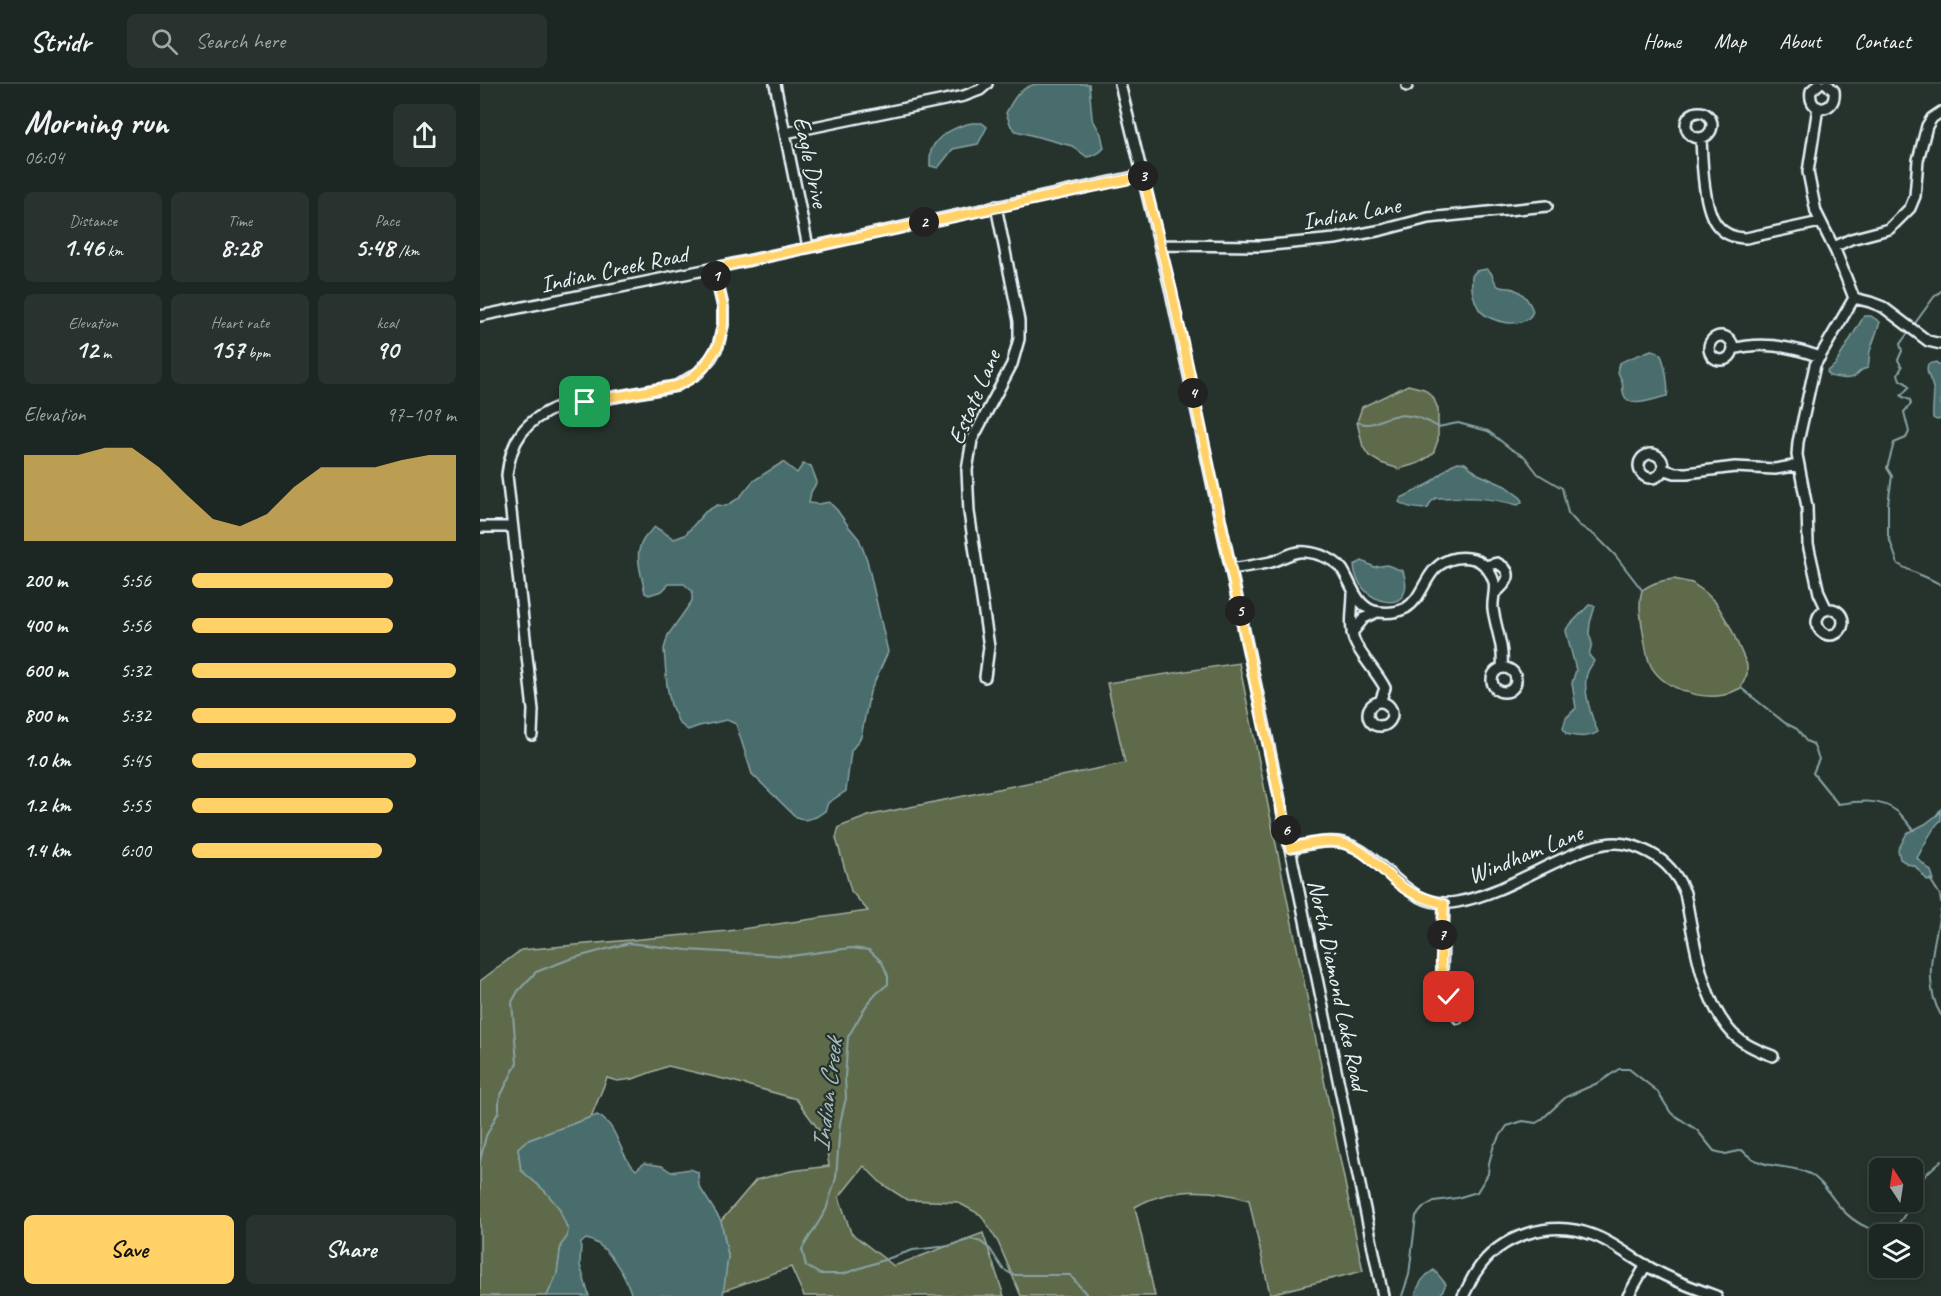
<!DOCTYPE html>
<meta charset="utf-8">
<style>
:root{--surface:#1c2622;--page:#29322f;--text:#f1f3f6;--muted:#a0a5a5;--line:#3a4340;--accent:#ffd166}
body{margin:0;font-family:Caveat,sans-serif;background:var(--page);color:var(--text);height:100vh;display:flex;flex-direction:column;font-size:22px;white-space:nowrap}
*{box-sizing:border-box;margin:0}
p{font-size:20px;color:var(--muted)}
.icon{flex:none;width:33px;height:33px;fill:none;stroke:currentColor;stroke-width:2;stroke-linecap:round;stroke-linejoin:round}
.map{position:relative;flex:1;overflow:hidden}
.sheet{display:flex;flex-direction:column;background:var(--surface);width:480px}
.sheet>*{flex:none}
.needle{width:39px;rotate:348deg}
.tools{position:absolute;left:1389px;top:1074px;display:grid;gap:12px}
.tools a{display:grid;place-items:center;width:54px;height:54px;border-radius:9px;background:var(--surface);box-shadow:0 3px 9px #0003,0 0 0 2px var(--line);font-size:30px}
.pin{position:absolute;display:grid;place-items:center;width:51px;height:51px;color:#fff;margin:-26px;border-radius:12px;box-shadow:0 3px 9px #0006}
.km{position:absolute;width:30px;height:30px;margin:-15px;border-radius:50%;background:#222;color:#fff;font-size:16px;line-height:30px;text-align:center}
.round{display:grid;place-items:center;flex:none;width:63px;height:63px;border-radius:9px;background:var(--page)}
.headline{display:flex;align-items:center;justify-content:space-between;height:102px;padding:0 24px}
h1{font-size:33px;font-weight:600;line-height:45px}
.metrics{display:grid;grid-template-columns:repeat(3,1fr);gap:9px;height:102px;padding:6px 24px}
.metrics div{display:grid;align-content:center;border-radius:9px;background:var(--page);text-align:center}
.metrics b{font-size:26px;font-weight:600}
.metrics small{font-size:16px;font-weight:400}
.metrics p{font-size:16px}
.chart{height:168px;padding:12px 24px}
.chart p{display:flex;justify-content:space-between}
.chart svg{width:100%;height:108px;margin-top:6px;fill:var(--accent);opacity:.7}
.primary-button{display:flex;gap:12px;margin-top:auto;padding:12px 24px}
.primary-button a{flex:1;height:69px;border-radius:9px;background:var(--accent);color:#111;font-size:24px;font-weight:600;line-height:69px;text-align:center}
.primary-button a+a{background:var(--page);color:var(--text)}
ul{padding:0 24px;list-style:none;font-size:20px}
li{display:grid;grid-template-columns:96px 72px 1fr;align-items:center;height:45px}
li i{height:15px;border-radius:8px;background:var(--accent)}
header{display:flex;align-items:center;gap:36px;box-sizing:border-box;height:84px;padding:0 30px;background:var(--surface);border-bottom:2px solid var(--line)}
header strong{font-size:28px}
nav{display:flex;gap:33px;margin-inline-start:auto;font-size:21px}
.search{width:420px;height:54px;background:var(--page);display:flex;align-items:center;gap:15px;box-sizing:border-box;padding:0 21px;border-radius:9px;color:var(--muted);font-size:22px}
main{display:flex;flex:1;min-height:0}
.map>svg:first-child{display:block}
</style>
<header>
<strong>Stridr</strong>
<div class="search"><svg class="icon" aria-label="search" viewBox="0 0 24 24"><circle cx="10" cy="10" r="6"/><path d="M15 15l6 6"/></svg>Search here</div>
<nav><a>Home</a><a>Map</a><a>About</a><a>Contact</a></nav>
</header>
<main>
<section class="sheet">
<div class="headline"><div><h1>Morning run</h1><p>06:04</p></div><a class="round"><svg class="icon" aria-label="share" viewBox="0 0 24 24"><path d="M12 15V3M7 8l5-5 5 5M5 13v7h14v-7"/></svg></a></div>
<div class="metrics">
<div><p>Distance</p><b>1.46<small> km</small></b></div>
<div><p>Time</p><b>8:28</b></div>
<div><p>Pace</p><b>5:48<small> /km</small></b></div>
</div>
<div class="metrics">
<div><p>Elevation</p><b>12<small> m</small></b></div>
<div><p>Heart rate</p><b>157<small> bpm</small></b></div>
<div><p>kcal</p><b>90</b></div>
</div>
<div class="chart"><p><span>Elevation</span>97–109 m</p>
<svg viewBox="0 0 160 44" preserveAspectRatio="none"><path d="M0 44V9L10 9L20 9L30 6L40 6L50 14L60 25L70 35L80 38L90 33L100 22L110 14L120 14L130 14L140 11L150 9L160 9V44z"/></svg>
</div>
<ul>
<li><b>200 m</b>5:56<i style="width:76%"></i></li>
<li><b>400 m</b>5:56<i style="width:76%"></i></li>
<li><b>600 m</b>5:32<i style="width:100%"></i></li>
<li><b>800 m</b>5:32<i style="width:100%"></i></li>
<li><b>1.0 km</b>5:45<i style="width:85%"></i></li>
<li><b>1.2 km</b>5:55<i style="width:76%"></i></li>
<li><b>1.4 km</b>6:00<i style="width:72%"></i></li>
</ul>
<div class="primary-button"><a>Save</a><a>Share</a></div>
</section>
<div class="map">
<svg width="1461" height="1212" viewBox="0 0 1461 1212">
<rect width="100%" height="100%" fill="#26332d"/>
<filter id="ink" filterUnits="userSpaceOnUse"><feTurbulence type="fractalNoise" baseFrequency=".0167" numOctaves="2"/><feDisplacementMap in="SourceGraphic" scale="12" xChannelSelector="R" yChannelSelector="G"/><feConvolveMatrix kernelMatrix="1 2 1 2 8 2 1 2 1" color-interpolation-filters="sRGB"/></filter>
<g filter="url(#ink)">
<path fill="#5f6b4c" stroke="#a4aea2" stroke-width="1.5" d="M928,301L944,305L953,313L958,325V356L953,370L939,379L919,385L901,379L889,372L883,363L877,338L882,323Z
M1194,495L1212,499L1225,508L1236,519L1251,544L1267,581V590L1261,604C1256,606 1249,610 1244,611C1220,616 1181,604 1170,580C1166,571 1165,558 1163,548C1161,535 1158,519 1162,506C1172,499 1181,496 1194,495Z
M759,579L883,1187L790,1210L769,1116C732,1104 689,1103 655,1123L675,1212H541L518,1158L501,1131L477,1118L427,1116L402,1100L384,1082L359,1113L371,1149L414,1182L503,1149L524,1212H324L311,1183L243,1207L248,1172L241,1137L276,1096L311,1087L349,1082L345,1054L316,1015L256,998L188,982L153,995L137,997L127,994L111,1033L46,1057L38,1064L41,1086L65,1107L80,1124L88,1146L87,1153L81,1161L77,1190L67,1212H0V897L41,866L248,847L388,827L371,807L356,754L359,743L391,731L645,679L627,599Z"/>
<path fill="#486d6c" stroke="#88a2a4" stroke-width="1.5" d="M556,0H609L612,34L621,50L624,64C620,69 613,72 607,73L592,62L536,47L531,42L526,29C534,14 539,4 556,0Z
M492,39H502L507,43L498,60L473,65L458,84L450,82C450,78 450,71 451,67C456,51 477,42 492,39Z
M1007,185C1014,189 1012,195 1017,201C1020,205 1026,203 1030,204C1043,207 1049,216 1053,227C1047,247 1008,239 999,225C993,215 991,202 992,192L996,187Z
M1384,232H1391L1400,238L1390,267L1388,284C1379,286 1381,287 1375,292C1368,297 1356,293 1349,292L1347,287L1355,281Z
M1171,266C1176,267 1177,266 1180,270C1185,277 1189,304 1187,312C1175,314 1149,326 1144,311C1142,307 1143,301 1142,297C1139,290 1135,285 1140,279C1143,276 1165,269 1171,266Z
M1456,278L1461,283V335L1457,336L1453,334C1452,324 1455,313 1453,304C1451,294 1445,290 1448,280Z
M303,378L317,389L323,380L331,382L337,398L331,408L329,419L339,420L349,418L357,426L369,443L379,455L387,476L408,568L390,608L381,653L371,667L366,707L348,719L345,727L336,733L325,736L316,733L272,690L256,640L247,636L219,642L208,646L199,639L191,621L187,602L184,565L188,551L212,517V507L204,500H189L182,507L169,511L165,509C160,481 149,464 175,443L194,455L205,451L225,428L237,421L246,422L259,414L273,397Z
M978,378L985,379L998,390L1025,402L1041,414L1042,418L1038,421C1007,413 988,413 956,414L951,418L948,424C940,426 925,423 919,418L921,414L949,400L971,381Z
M882,477L894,483L907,481L923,487C939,535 876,522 874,481Z
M1109,521L1115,522L1110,539L1109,550L1112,559L1109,571L1114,577C1112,581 1108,586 1107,590C1102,604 1112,635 1118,648C1109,654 1097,653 1086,650L1083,644L1086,634L1096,624L1092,599L1096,586L1086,547L1087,544Z
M1461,728V736C1450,746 1445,761 1437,774L1451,787L1454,796L1448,797L1435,782L1428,780L1420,775L1418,766L1427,749L1445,740Z
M117,1031C135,1039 137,1059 147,1075C149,1079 153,1083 156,1086L164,1079L182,1082L191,1088L210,1085L218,1088L219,1102L241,1137L248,1172L243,1212H152C146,1193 128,1159 106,1155L101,1159L100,1181L109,1212H67L77,1190L81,1161L87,1153L88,1146L79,1124L65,1107L41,1086L38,1064L46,1057Z
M954,1186L966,1200L960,1212H935C938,1200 943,1192 954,1186Z"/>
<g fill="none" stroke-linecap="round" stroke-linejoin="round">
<path stroke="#88a2a4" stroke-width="2" d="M1433,242L1454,213L1461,207
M1430,246L1420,260L1422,267L1418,276L1422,283L1418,290L1420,296L1426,299L1429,303L1421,312L1430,316L1431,320L1424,328L1429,348L1426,354L1414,359L1407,384L1412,392L1408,420V451L1418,480C1432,489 1447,492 1461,501
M877,338C893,344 898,335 913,332C930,329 944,334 958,343L978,339L1008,347L1031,365L1045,373L1058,390L1082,404L1088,429L1099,441L1117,453L1135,471L1162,506
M1261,604L1305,639L1317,645L1326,657L1333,660L1339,675L1333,689L1358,720C1379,717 1400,714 1418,728C1424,733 1429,741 1434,746
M1456,732L1461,725
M1450,795L1460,811L1461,819
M1461,826C1454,859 1442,900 1461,931
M0,1077L6,1052L19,1027V1015L37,979L32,918L38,907L56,888L90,875L149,859L207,866L311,872L371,864L389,866L402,878L408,892V900L396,910L386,922L368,953L365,993L366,1014L360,1039L356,1094L346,1126L322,1165L326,1182L340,1190H363L433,1166L469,1162L491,1155L501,1158L510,1165L523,1185L533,1191H590L608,1212
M1432,1116C1439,1096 1445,1090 1461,1077
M922,1212L929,1191L936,1132L944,1123L954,1117L977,1114L997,1108L1008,1090L1009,1079L1014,1061L1027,1042L1043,1037L1056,1039L1061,1036L1086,1013L1120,998L1139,985H1149L1177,1007L1191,1029L1217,1046L1234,1067L1246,1070L1262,1066C1282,1088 1307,1078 1330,1090C1344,1098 1350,1113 1361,1124C1372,1137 1401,1157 1417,1141C1423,1135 1428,1125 1432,1118"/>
<g stroke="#e8f1f8" stroke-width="14">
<path id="minor" d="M295,0L328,163
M640,0L691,208L785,644L903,1212
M927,0V2
M1339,0L1331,7C1327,30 1357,30 1354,7L1347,0
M1338,23L1328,88L1336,128L1356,168L1374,214
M1206 41a13 13 0 1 1 26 0a13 13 0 1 1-26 0Z
M305,49L484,12L500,6L507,0
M1221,54C1222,76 1223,124 1237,141C1244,150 1255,154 1266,154L1340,138
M680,161L781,162L855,155L902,146L948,134L1067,122
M1354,163L1371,155L1409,145L1430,124L1435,112L1438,76L1447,42L1452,34L1461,28
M1374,214L1390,218L1403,223L1448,257L1461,260
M0,232L234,184L663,91
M1229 264a12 12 0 1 1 24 0a12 12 0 1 1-24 0Z
M1253,265C1281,257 1313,263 1340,273
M1159 382a12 12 0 1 1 24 0a12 12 0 1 1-24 0Z
M1183,385L1195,389H1207L1255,383L1295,385L1319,381
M0,443H32
M1005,482L1017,479C1037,489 1026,500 1014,510
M751,485C764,483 778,481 791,478C803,475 813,466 826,468C838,469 854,475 862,485C872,500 877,526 899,528C907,529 918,528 926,524C947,511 944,480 976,474C982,473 987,473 994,475C1004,478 1011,488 1014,498C1016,506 1012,516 1013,525C1016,545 1024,563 1022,583
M873,509C873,524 869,542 874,556C879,570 897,588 905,604L900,618
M1337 538a13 13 0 1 1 26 0a13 13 0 1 1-26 0Z
M1347,526L1339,509L1328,460L1327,423L1317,371L1318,358L1335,281L1374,214
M872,549L884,534L897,528
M1012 596a12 12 0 1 1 24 0a12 12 0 1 1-24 0Z
M505,593L509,563L489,428L487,386L492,356L532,280L539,255V237L516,122
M888 630a12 12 0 1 1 24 0a12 12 0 1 1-24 0Z
M52,651L53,626L27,391C31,356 45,336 78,323L196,302L218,289L231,274L238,262L243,241V223L234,184
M810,764C827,761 846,755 864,759C905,770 926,828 977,818C1016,811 1052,788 1087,773C1102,766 1119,759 1135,759C1148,759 1159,763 1170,769C1187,778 1198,792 1205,809C1214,854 1220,915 1253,950C1264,961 1279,967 1293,972
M964,820L962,889L969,913L978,934
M983,1212C988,1204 991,1195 996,1188C1020,1150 1072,1135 1113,1151C1130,1157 1142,1167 1157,1176C1182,1192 1208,1202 1236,1212
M1148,1212L1166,1181"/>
</g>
<use href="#minor" stroke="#26332d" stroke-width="9"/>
</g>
</g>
<g fill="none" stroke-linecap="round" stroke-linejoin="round" filter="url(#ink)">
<g stroke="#fff" stroke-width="12">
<path id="route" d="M105,318L196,302L210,295L224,283L238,262L243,241V223L234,184L663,92L692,208L810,764C824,761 841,756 856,758C885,761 899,786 921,802C933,811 949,816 964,820L961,877L962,889L969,913"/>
</g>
<use href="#route" stroke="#ffd166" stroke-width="8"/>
</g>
<g text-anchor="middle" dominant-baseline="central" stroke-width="4.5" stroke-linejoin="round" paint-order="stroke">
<g font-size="24" fill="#e8f1f8" stroke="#26332d">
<text transform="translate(331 78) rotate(78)">Eagle Drive</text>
<text transform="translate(871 129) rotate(-10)">Indian Lane</text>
<text transform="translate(134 185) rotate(-12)">Indian Creek Road</text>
<text transform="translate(494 313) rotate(-67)">Estate Lane</text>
<text transform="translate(1045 770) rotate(-22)">Windham Lane</text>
<text transform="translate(858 901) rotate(78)">North Diamond Lake Road</text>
</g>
<g font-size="26" font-style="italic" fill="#a8bcc0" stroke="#26332d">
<text transform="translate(347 1011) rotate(-83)">Indian Creek</text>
</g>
</g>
</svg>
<div class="tools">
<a><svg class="needle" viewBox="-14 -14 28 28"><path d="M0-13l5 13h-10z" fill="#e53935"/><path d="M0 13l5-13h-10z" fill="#a0a5a5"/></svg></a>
<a><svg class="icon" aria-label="layers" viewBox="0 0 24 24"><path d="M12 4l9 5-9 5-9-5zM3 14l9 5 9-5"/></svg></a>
</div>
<div class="pin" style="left:105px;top:318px;background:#1e9e55"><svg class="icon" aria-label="arrive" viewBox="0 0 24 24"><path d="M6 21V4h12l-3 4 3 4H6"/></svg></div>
<div class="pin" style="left:969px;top:913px;background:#d93025"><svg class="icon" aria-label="check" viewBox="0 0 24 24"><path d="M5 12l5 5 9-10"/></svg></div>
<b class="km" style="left:236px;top:192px">1</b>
<b class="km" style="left:444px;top:138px">2</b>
<b class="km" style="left:663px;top:92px">3</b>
<b class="km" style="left:713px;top:309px">4</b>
<b class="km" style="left:760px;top:527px">5</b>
<b class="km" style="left:806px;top:746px">6</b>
<b class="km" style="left:962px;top:851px">7</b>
</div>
</main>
